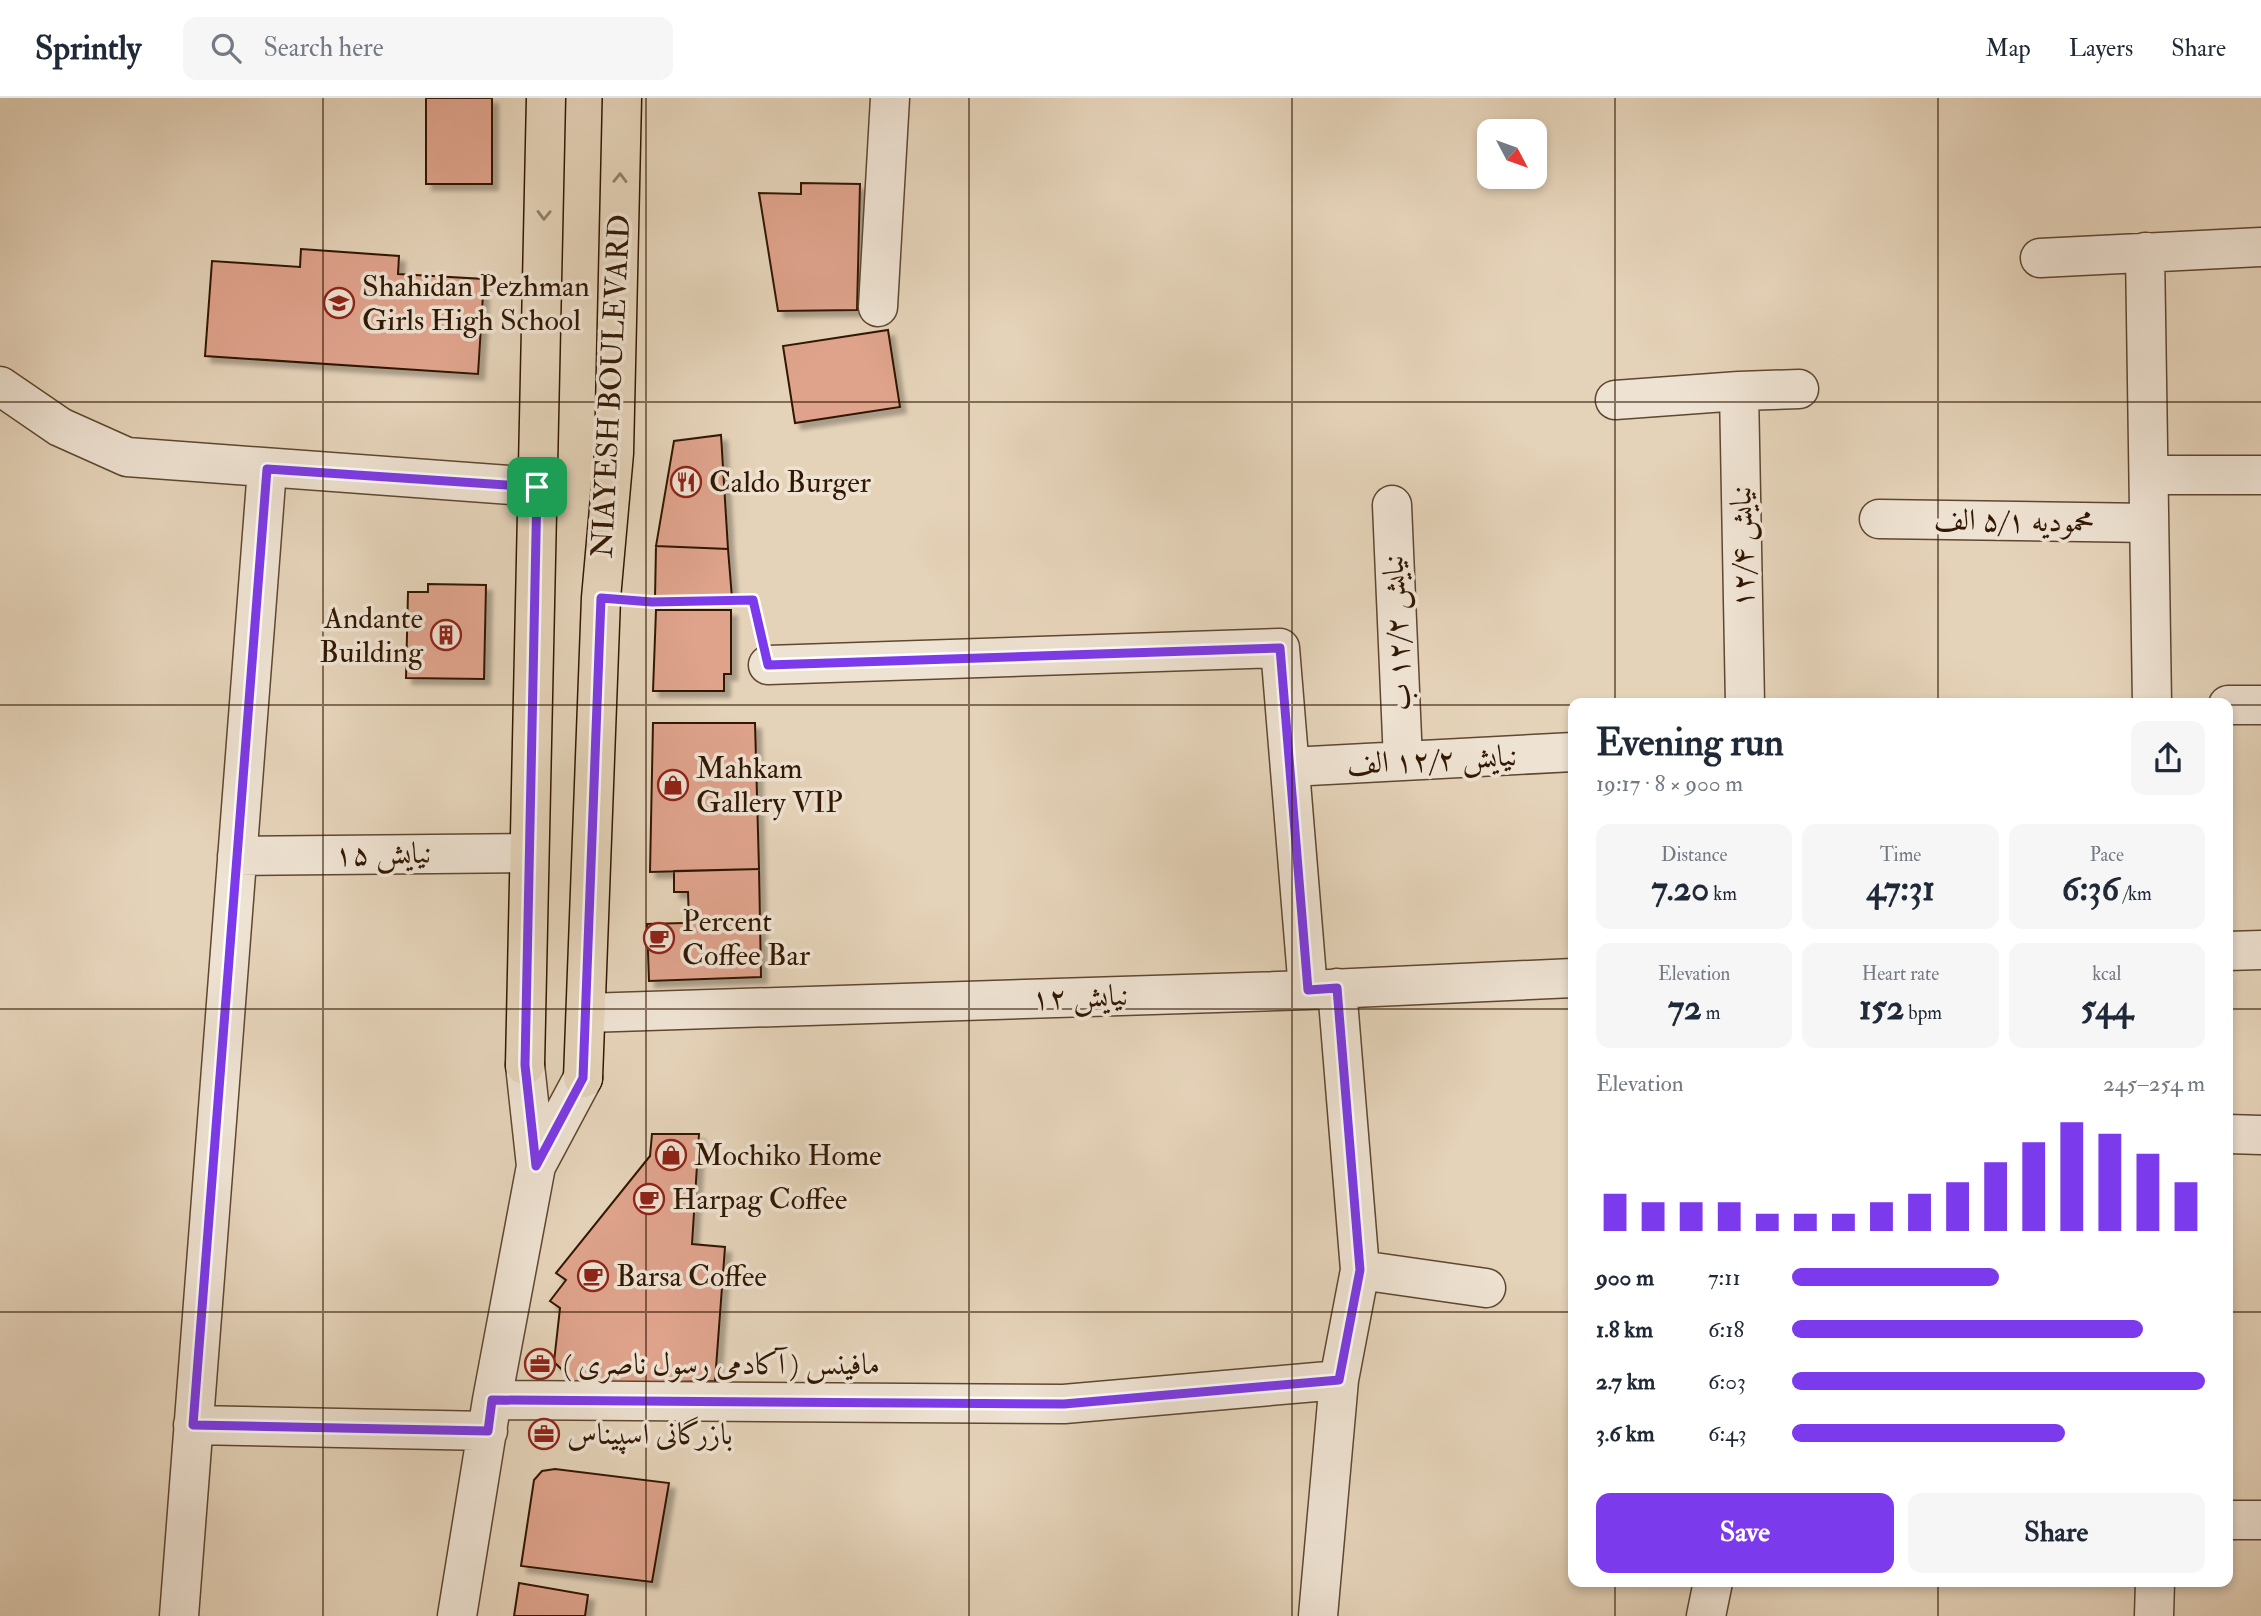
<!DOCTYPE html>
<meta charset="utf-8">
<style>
:root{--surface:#fff;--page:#f6f6f7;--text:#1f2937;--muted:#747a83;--line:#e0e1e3;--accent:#7c3aed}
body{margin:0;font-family:"IM FELL Double Pica",Amiri,serif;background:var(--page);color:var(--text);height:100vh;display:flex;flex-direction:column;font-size:26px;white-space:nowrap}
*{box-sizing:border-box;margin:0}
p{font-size:23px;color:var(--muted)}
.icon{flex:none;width:38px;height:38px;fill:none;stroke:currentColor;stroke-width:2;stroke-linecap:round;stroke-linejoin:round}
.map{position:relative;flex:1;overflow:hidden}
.sheet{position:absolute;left:1568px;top:600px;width:665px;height:889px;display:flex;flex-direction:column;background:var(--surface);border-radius:14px;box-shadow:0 4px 10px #0003}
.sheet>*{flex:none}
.needle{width:46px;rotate:131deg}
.buttons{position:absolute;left:1477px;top:21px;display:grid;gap:14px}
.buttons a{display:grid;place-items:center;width:70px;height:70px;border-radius:14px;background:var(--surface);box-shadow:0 4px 10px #0003;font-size:35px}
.pin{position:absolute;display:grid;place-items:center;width:60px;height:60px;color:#fff;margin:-30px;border-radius:14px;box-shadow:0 4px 10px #0006}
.round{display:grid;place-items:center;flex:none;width:74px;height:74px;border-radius:14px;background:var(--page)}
.summary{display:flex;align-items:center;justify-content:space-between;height:119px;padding:0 28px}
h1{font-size:38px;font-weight:700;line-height:52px}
.stats{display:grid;grid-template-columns:repeat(3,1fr);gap:10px;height:119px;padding:7px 28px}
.stats div{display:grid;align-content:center;border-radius:14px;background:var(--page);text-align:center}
.stats b{font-size:35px;font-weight:700}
.stats small{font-size:19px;font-weight:400}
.stats p{font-size:19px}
.chart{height:196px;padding:14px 28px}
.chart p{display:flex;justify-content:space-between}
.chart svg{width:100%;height:126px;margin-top:7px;stroke:var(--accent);stroke-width:6}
.cta{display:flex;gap:14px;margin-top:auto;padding:14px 28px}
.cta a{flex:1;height:80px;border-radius:14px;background:var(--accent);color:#fff;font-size:28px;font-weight:700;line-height:80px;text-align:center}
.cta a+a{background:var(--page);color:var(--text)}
ul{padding:0 28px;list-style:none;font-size:23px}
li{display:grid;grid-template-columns:112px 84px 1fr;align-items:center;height:52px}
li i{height:18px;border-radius:9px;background:var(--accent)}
header{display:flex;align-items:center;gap:42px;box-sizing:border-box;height:98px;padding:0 35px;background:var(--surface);border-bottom:2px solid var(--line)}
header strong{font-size:33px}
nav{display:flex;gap:38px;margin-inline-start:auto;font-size:24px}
.search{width:490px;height:63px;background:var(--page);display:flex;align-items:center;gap:18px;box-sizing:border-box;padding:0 24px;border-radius:14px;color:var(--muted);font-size:26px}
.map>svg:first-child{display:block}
</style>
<header>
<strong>Sprintly</strong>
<div class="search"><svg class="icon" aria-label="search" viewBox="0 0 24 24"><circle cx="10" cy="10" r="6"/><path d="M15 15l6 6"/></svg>Search here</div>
<nav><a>Map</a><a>Layers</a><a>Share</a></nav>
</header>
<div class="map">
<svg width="2261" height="1518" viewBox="0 0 2261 1518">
<defs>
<filter id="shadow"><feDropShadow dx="6" dy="6" stdDeviation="2" flood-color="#0004"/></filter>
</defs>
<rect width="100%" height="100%" fill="#e5d3b9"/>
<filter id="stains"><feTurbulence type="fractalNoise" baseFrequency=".00286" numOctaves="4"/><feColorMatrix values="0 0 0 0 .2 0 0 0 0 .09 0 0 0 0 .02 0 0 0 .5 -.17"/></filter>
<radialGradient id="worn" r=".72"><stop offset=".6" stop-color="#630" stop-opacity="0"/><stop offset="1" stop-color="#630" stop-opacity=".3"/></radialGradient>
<path fill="#dfa38c" stroke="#321802" stroke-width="2" filter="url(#shadow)" d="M426,0H492V86H426Z
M801,85L860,86L857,212L778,213L759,95L801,96Z
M301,151L399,158L398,176L484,181L478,276L205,258L212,163L300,169Z
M888,232L900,309L795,325L783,248Z
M721,337L728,451L656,448L674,343Z
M656,448L728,451L732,500H655Z
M428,486L486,487L484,581L406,580L408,494H428Z
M656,512H731V576H724V593H653Z
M653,625H755L759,771L650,774Z
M759,771L760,823L689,825L688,794H674V773Z
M760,823L761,879L649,883L647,826Z
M652,1036H699L692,1146L725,1149L715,1283L577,1286L554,1264L560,1210L550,1203L566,1182L556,1175L650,1058Z
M555,1371L669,1385L652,1484L521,1468L534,1382L542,1373Z
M519,1485L588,1497L585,1518H514Z"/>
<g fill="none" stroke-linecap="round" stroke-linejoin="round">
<g stroke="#5f4730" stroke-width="41">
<path id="minor" d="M2145,154L2152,606
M2040,160L2261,149
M878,209L890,0
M0,288L60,329L127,359L537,389
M1739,293L1745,606
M1615,302L1739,293L1799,291
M2149,377H2261
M1392,407L1403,663
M1879,421L2149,425
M768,567L1280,550L1308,892
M2228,607H2261
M1290,669L1573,654
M237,758L529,755
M2228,853L2261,852
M1337,890L1360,1172
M586,915L1308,892L1573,880
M525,967L536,1068
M2228,1036L2261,1037
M492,1302L1064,1306L1339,1282L1360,1172L1486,1190
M193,1327L488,1333
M2228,1422H2261
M179,1518L267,371
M457,1518L492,1302L536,1068L583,980
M1318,1518L1339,1282
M1706,1518L1713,1484
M2154,1518L2155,1484"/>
</g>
<g stroke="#321802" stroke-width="41">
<path id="major" d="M525,967L546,0
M583,980L601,500L614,355L622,0"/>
</g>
<path stroke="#321802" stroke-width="4.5" stroke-dasharray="5 3.5" stroke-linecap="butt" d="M638,503L753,502L760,532"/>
<use href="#minor" stroke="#eee2d2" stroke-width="38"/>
<use href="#major" stroke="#e5d3b9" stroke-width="38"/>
</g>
<defs><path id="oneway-chevron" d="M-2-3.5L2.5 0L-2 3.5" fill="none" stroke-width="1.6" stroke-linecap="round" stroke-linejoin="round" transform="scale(1.75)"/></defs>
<g stroke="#947f67">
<use href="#oneway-chevron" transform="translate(620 80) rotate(-89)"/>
<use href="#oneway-chevron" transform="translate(544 117) rotate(91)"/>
</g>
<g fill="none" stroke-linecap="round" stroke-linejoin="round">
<g stroke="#fff" stroke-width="14">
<path id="route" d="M267,371L537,389L525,967L536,1068L583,980L601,500L652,504L753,502L768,567L1280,550L1308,892L1337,890L1360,1172L1339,1282L1064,1306L492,1302L488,1333L193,1327Z"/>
</g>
<use href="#route" stroke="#7c3aed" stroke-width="9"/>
</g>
<path fill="none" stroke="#321802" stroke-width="2" stroke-opacity="0.55" d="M323,0V1518M646,0V1518M969,0V1518M1292,0V1518M1615,0V606M1938,0V606M0,304H2261M0,607H1573M2228,607H2261M0,911H1573M2228,911H2261M0,1214H1573M2228,1214H2261M1615,1484V1518M1938,1484V1518"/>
<defs>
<g id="school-ring" transform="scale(1.575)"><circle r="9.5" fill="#eee2d2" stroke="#8f2418" stroke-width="1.5"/><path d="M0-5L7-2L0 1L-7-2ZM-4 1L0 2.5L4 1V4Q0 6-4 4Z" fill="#8f2418"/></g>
<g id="restaurant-ring" transform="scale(1.575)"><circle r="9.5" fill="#eee2d2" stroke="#8f2418" stroke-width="1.5"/><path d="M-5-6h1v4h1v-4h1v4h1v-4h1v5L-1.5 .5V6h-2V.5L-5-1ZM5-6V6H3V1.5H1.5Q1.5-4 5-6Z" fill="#8f2418"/></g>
<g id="building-ring" transform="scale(1.575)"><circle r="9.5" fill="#eee2d2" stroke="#8f2418" stroke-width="1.5"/><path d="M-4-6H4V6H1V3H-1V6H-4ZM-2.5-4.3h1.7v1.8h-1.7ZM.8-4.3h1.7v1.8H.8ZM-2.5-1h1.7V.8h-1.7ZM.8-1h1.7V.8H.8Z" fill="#8f2418"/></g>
<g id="shop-ring" transform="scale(1.575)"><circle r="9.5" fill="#eee2d2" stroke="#8f2418" stroke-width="1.5"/><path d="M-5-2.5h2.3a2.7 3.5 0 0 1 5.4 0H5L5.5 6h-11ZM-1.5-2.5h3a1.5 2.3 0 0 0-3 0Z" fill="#8f2418"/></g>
<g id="cafe-ring" transform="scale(1.575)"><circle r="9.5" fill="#eee2d2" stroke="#8f2418" stroke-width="1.5"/><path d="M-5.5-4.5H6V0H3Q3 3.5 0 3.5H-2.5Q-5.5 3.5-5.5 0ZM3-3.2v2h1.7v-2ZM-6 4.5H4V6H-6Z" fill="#8f2418"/></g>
<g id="office-ring" transform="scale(1.575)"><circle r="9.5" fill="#eee2d2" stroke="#8f2418" stroke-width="1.5"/><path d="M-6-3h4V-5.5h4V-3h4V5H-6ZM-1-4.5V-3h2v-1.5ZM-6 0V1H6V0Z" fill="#8f2418"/></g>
</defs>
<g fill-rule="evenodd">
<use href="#school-ring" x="339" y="205"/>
<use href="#restaurant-ring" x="686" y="384"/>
<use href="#building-ring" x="446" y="537"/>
<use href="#shop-ring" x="673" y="687"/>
<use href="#cafe-ring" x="659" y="840"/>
<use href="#shop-ring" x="671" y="1057"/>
<use href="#cafe-ring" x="649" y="1101"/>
<use href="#cafe-ring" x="593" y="1178"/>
<use href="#office-ring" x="540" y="1266"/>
<use href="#office-ring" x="544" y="1336"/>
</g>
<g text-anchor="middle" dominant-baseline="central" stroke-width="7" stroke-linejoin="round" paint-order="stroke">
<g font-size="30" fill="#321802" stroke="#eee2d2" text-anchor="start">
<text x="362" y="188">Shahidan Pezhman<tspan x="362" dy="34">Girls High School</tspan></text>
<text x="709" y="384">Caldo Burger</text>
<text x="423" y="520" text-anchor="end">Andante<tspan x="423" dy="34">Building</tspan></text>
<text x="696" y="670">Mahkam<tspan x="696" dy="34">Gallery VIP</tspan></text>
<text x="682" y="823">Percent<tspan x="682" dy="34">Coffee Bar</tspan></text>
<text x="694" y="1057">Mochiko Home</text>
<text x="672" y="1101">Harpag Coffee</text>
<text x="616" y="1178">Barsa Coffee</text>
<text x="563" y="1266">مافینس ( آکادمی رسول ناصری )</text>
<text x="567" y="1336">بازرگانی اسپیناس</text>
</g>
<g font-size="30" fill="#321802" stroke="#eee2d2">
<text transform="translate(611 288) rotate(-87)">NIAYESH BOULEVARD</text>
<text transform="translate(2014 423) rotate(1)">محمودیه ۵/۱ الف</text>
<text transform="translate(1742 449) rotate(-91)">۱۲/۴ نیایش</text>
<text transform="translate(1397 535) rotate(-93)">نیایش ۱۲/۲ ب</text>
<text transform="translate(1432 662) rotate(-3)">نیایش ۱۲/۲ الف</text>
<text transform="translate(383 756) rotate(-1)">۱۵ نیایش</text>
<text transform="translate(1080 899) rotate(-2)">نیایش ۱۲</text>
</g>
</g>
<rect width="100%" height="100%" filter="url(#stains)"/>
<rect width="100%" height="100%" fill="url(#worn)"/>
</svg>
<div class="buttons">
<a><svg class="needle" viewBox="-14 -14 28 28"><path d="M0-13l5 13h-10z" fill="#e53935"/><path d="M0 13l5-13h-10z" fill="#747a83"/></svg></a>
</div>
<div class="pin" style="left:537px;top:389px;background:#1e9e55"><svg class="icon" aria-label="arrive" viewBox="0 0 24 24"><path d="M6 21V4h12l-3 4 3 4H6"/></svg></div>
<section class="sheet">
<div class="summary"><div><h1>Evening run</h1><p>19:17 · 8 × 900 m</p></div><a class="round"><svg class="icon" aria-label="share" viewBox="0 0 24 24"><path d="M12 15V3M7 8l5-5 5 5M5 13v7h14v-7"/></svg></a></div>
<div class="stats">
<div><p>Distance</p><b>7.20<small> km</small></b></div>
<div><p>Time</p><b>47:31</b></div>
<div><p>Pace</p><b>6:36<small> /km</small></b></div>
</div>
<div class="stats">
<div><p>Elevation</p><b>72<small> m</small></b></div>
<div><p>Heart rate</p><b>152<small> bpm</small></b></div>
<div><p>kcal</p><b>544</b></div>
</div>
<div class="chart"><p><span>Elevation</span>245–254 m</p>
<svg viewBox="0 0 160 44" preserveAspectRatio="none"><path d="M5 44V31M15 44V34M25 44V34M35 44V34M45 44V38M55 44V38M65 44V38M75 44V34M85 44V31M95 44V27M105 44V20M115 44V13M125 44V6M135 44V10M145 44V17M155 44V27"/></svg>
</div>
<ul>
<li><b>900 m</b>7:11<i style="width:50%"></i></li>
<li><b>1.8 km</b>6:18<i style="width:85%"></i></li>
<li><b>2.7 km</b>6:03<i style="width:100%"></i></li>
<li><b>3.6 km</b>6:43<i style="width:66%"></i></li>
</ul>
<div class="cta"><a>Save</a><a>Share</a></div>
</section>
</div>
